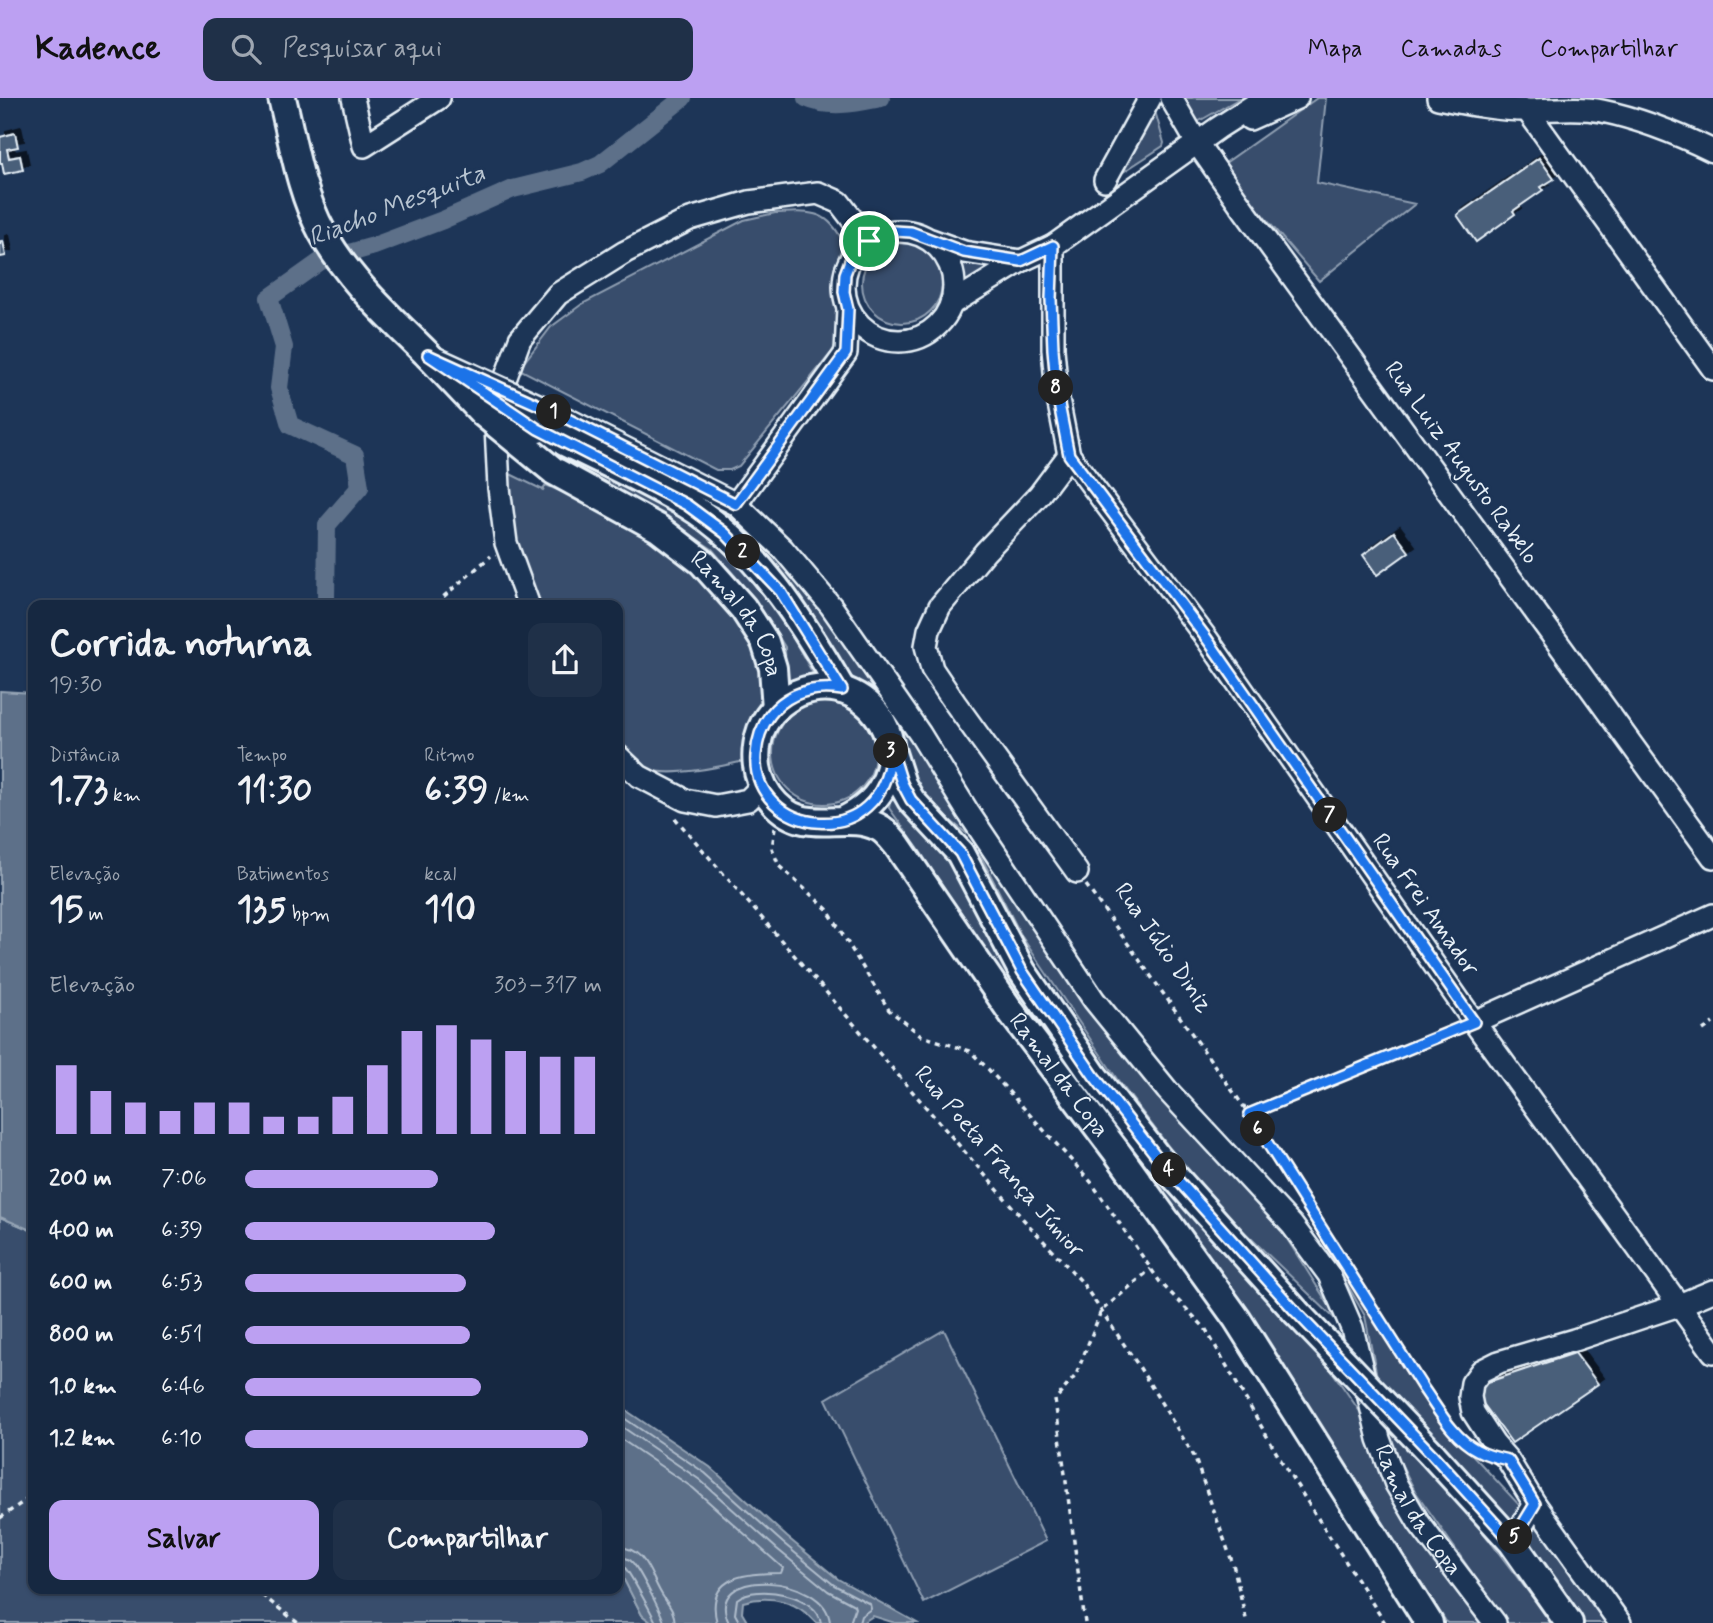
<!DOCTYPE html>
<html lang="pt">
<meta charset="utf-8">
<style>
:root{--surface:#162841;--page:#1f3048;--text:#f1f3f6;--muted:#9ea6b1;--line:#35445a;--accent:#bca0f2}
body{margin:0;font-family:Mynerve,sans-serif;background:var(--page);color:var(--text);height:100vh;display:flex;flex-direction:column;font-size:26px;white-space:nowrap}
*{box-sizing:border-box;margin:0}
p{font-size:23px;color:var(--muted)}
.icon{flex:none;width:38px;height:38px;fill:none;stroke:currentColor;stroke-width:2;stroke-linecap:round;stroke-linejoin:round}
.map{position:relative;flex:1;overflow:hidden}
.sheet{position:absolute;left:28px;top:502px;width:595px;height:994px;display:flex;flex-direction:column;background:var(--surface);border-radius:14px;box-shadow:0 2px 5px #0004,0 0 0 2px var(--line)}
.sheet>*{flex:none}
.pin{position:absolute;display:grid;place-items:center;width:60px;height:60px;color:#fff;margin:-30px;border:4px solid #fff;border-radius:50%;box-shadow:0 2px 7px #0007}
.km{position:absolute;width:35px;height:35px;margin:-18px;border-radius:50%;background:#222;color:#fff;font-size:19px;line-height:35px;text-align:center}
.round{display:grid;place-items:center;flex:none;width:74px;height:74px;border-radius:14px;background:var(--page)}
.head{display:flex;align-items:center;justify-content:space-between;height:119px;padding:0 21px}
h1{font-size:38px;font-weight:800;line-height:52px}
.figures{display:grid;grid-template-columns:repeat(3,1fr);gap:10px;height:119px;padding:7px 21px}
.figures div{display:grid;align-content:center}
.figures b{font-size:35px;font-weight:800}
.figures small{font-size:19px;font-weight:400}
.figures p{font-size:19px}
.chart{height:196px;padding:14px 21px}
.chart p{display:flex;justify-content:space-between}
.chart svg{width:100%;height:126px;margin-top:7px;stroke:var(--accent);stroke-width:6}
.primary-button{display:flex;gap:14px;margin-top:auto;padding:14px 21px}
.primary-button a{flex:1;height:80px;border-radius:14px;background:var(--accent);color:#111;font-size:28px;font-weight:800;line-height:80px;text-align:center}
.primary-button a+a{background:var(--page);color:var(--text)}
ul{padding:0 21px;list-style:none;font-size:23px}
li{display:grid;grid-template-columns:112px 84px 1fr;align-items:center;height:52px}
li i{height:18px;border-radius:9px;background:var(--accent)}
header{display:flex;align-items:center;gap:42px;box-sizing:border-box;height:98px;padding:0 35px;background:var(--accent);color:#111}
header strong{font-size:33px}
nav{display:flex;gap:38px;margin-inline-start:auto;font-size:24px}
.search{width:490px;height:63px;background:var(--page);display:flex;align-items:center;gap:18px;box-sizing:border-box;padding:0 24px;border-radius:14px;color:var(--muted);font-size:26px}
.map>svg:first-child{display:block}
</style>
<header>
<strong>Kadence</strong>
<div class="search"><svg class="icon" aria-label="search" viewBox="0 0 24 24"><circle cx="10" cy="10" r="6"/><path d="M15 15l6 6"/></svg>Pesquisar aqui</div>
<nav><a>Mapa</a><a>Camadas</a><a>Compartilhar</a></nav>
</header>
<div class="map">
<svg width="1713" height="1525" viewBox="0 0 1713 1525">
<defs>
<filter id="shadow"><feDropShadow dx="6" dy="-6" stdDeviation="0" flood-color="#0009"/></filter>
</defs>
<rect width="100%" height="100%" fill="#1d3557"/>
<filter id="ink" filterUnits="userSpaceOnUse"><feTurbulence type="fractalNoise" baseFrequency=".0143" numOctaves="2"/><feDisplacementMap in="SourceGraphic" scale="14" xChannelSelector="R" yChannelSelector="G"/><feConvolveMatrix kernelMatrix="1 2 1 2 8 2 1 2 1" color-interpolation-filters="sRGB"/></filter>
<g filter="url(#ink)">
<path fill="#374d6c" stroke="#909fb2" stroke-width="2" d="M1177,0H1240L1194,26Z
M1317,0H1326L1317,85L1415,106L1319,183L1221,68Z
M1153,6L1164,45L1163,48L1108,84Z
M775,115C809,114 827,110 843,144C840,157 832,174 833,188C834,212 845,231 832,254L739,368L730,372H716L519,271L551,229L582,206L744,122Z
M862 185a40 40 0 1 1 80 0a40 40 0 1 1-80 0Z
M943,153L1015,164L954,202C957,183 954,169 943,153Z
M527,343L636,392L685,420L714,443L742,469L777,512L815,579L786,584L785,549L755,501L712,451L666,420L570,371Z
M642,364L714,402L767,447L831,517L1000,770L1263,1103L1354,1247L1333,1219L1205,1096L1117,981L1022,839L971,739L928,705L903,670L899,634L873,595L846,586L822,542Z
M504,373L543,392L546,387L629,424L681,457L717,492L761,558L767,593L760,606L744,663C719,669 671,680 646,671C636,667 624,654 618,646V508L538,507L512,434Z
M773 655a51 51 0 1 1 102 0a51 51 0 1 1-102 0Z
M891,700L936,737L981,815L1320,1256L1365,1321L1398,1412L1480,1525H1447L1321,1327L1172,1109L969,831L920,753L889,710Z
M0,1119L33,1133V1491H618V1470L642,1517L652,1525H0Z
M1317,1133L1323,1135L1379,1219L1408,1275L1454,1337L1522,1410L1509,1428L1436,1339L1418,1342L1429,1370L1476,1425L1552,1525H1507L1415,1393L1390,1344L1365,1218Z
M944,1232L1046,1443L924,1505L826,1301Z
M1539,1423L1617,1525H1585L1522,1439Z"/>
<path fill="#5d7089" stroke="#95a4b5" stroke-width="2" d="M0,593L33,595V1133L0,1119Z
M618,1307L710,1369L787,1439L838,1481L917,1525H895L873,1518L862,1525H817C797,1503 771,1496 743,1504L742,1515L748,1525H652L642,1517L618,1470Z"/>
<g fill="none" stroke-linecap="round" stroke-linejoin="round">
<path stroke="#b0bdcc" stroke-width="2" d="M618,1316L705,1375L783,1445L834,1487L870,1506L871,1511L861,1518L859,1525
M618,1326L700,1382L777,1451L828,1493L854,1507L855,1510L850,1525
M618,1339L693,1390L783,1470L781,1475C747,1475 704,1477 717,1525
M618,1449C648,1450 650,1480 664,1500C670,1509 674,1513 675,1525
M618,1459C624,1459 629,1460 633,1465C639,1472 664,1519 664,1525
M618,1468C620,1468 622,1468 624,1469C628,1471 655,1521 656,1525
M729,1525C701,1467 827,1476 830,1525
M740,1525L735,1516L737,1501C757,1485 818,1497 821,1525"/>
<path stroke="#5d7089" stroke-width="18" d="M806,0C830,11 856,5 881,0
M328,508L326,502L327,427L360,389L355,357L290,327L279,290L284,249L269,200L321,163L374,148L443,122L513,91L582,74L600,66L683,0"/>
</g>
<path fill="#495e7a" stroke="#e8f1f8" stroke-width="2" filter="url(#shadow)" d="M15,35L18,49L7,51L9,60L20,58L23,72L4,76L2,65H0V39Z
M1539,60L1554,81L1541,89L1543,92L1513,113L1515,116L1476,144L1457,117Z
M3,143L6,158L0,159V144Z
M1394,434L1409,454L1377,477L1363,457Z
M1575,1255L1598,1286L1512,1345L1476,1296L1479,1287Z"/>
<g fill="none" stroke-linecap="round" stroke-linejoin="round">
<g stroke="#e8f1f8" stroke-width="26">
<g id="minor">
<path d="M353,0L364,48L439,0"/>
<path d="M1171,0L1197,45L1244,112L1713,759"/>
<path d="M1438,0C1467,6 1498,12 1528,12C1553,12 1577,8 1602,13C1641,21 1678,36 1713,53"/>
<path d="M1527,12L1713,271"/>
<path d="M1250,21L1297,0"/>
<path d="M1105,82L1150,0"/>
<circle cx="899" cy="188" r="55"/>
<path d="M931,142L964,154L1021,163"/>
<path d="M1053,148V251L1057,296L1069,357L1207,541L1474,924L1713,1254"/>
<path d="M951,206L1021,163L1053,148L1218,30L1265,0"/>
<path id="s1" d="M549,312L736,406L783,451L831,508L920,636L968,714L1094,902L1167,992L1292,1127L1329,1177L1352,1230L1379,1341L1396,1386L1419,1425L1495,1525"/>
<path d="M1069,357L1039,397L985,454L940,508L929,532L926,548L932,571L955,605L1077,774"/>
<path d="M736,406L846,255L848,211"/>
<path d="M529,508L506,445L499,390L496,328L504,284L520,241L558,196L625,154L690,121L749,104L818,95L839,104L869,143"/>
<path d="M618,658L639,678L685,702L716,708L748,702L756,694L760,682"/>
<path d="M1474,924L1713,817"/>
<path d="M1512,1444L1535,1406"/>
<path d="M1620,1525L1535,1406L1508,1362L1494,1346L1473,1314L1470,1299L1472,1285L1481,1273L1499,1264L1574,1242L1679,1207L1713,1193"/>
</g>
</g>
<g stroke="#e8f1f8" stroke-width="32">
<g id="major">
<path d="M282,0C293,44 300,94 322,134C348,182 390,219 428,257"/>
<path d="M538,331C587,356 638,378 686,406C756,448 802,523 842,592"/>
<path id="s2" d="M554,373L658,430L702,464L743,510L765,544L773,570L776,610"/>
<path d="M892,655L902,686L911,702L960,755L1022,873L1094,978L1158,1060L1296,1214"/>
<path id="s3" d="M842,723C938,680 876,563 798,595C782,602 768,615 761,632C753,655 755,678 769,698C802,743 842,711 878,729C885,732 892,741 897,747L1012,915L1116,1053L1237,1221L1429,1525"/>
<path d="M1432,1356L1512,1444L1569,1525"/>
</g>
</g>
<path stroke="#e8f1f8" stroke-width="3.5" stroke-dasharray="5 5" stroke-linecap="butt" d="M442,508V500L491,458
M675,720L1023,1121L1081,1183L1138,1267L1194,1358L1233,1466L1247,1525
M775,730L772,750L779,768L827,811L889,912L922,938L970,953L989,972L1091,1084L1160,1184L1205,1230L1280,1361L1385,1525
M1086,787L1249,1016L1328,1142
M1703,932L1713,925
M1249,1016L1456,931
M1351,1178L1423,1290L1446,1323L1474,1351
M0,1420L33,1397
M254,1491L298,1525
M1085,1525L1055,1302L1076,1277L1101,1213L1151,1171"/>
<use href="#minor" stroke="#1d3557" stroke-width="21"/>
<use href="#major" stroke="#1d3557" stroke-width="26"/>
<g stroke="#e8f1f8" stroke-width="26" stroke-linecap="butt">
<path id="minor-bridge" d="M433,259L549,312"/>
</g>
<g stroke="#e8f1f8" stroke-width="32" stroke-linecap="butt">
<path id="major-bridge" d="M428,257L483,315L554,373
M476,289L538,331
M1296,1214L1432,1356"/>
</g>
<use href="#minor-bridge" stroke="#1d3557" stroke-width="21"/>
<use href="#major-bridge" stroke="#1d3557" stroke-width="26"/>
</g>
</g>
<g fill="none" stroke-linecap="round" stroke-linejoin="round" filter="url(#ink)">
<g stroke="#fff" stroke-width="14">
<path id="route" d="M894,133L911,134L964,154L1021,163L1053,148L1051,201L1053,251L1057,296L1069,357L1207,541L1474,924L1249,1016L1423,1290C1438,1311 1453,1340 1477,1352C1486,1357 1498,1360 1508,1362L1535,1406L1512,1444L1432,1356L1296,1214L1158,1060L1094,978L1022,873L960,755L911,702L902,685L891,650C886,760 750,736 756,657C757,642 761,629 770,617C788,594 814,588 842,592L781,494L725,435L687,407L538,331L428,257L550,312L736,406L846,255L848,211L844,194L845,176L851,160L869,143L877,138Z"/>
</g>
<use href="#route" stroke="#1a73e8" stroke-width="9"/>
</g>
<g text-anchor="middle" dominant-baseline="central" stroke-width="6" stroke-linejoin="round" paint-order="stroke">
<g font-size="24" fill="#e8f1f8" stroke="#1d3557">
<text transform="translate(1461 365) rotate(54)">Rua Luiz Augusto Rabelo</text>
<text stroke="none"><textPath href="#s2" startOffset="238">Ramal da Copa</textPath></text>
<text transform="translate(1425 807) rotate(55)">Rua Frei Amador</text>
<text transform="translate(1163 850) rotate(55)">Rua Júlio Diniz</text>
<text stroke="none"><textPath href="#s3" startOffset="768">Ramal da Copa</textPath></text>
<text transform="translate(999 1064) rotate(49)">Rua Poeta França Júnior</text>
<text stroke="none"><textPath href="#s1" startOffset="1438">Ramal da Copa</textPath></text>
</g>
<g font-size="26" font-style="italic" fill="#b7c4d1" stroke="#1d3557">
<text transform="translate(397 108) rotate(-21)">Riacho Mesquita</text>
</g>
</g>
</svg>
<div class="pin" style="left:869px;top:143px;background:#1e9e55"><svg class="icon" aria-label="arrive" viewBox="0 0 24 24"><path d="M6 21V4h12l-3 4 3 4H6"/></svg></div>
<b class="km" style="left:554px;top:314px">1</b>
<b class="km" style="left:743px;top:454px">2</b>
<b class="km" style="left:891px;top:653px">3</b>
<b class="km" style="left:1169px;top:1072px">4</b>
<b class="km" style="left:1515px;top:1439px">5</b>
<b class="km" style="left:1258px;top:1031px">6</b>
<b class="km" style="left:1330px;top:717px">7</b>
<b class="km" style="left:1056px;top:290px">8</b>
<section class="sheet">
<div class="head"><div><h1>Corrida noturna</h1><p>19:30</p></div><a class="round"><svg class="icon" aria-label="share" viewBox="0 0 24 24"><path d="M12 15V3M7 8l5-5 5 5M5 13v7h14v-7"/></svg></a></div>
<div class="figures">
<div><p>Distância</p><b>1.73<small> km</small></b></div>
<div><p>Tempo</p><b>11:30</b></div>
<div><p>Ritmo</p><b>6:39<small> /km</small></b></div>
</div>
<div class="figures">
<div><p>Elevação</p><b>15<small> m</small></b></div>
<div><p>Batimentos</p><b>135<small> bpm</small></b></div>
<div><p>kcal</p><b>110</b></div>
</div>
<div class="chart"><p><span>Elevação</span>303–317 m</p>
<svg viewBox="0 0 160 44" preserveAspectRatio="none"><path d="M5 44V20M15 44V29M25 44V33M35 44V36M45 44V33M55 44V33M65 44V38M75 44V38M85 44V31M95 44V20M105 44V8M115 44V6M125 44V11M135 44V15M145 44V17M155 44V17"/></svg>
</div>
<ul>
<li><b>200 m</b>7:06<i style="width:54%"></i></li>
<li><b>400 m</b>6:39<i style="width:70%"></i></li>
<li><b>600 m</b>6:53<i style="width:62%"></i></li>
<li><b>800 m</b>6:51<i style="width:63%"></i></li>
<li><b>1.0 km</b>6:46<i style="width:66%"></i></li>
<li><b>1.2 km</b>6:10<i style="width:96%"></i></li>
</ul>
<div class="primary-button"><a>Salvar</a><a>Compartilhar</a></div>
</section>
</div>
